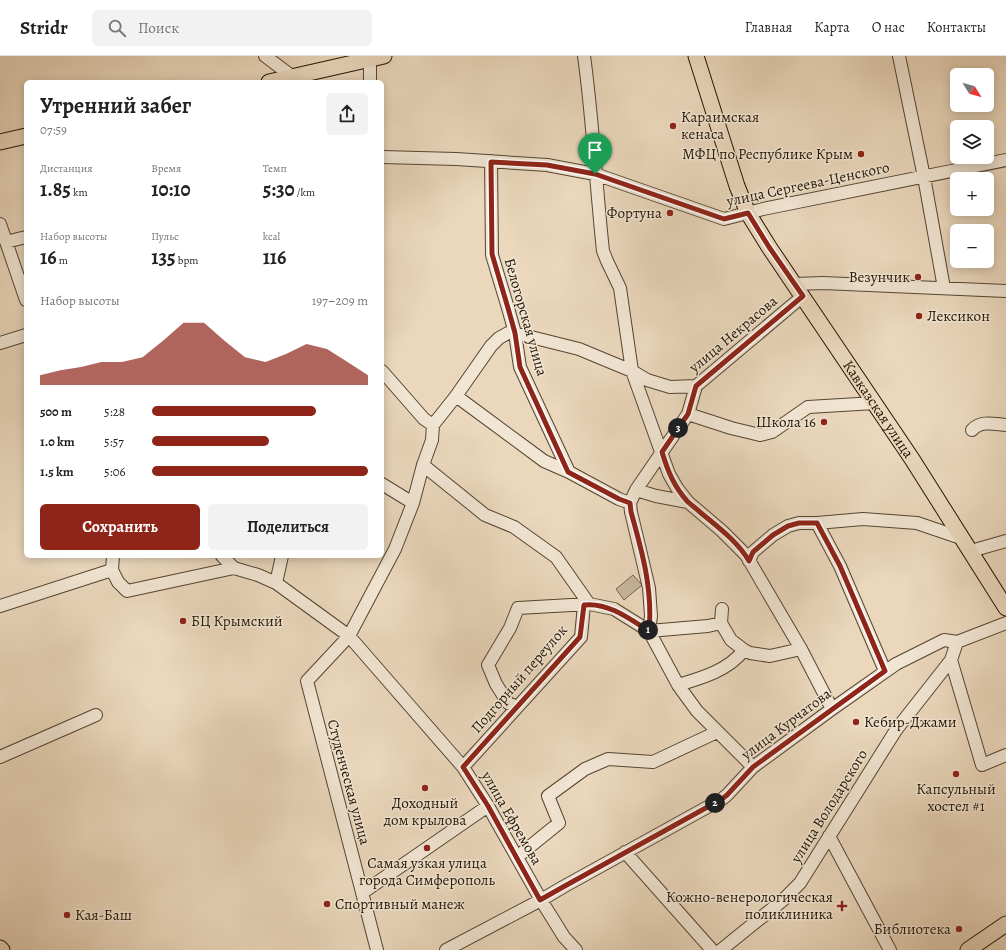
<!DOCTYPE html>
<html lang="ru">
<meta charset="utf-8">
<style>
:root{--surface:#fff;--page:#f2f2f2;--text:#222;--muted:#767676;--line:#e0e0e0;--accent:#8f2418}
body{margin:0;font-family:Alegreya,serif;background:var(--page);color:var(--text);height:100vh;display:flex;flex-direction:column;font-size:15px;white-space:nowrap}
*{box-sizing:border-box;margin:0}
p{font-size:13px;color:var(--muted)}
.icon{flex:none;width:22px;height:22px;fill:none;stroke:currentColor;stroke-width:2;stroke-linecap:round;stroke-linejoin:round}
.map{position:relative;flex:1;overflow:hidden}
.drawer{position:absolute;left:24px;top:24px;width:360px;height:478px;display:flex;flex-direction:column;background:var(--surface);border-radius:6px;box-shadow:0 2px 10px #0003}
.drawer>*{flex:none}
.needle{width:26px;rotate:127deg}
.fabs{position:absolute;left:950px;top:12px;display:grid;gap:8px}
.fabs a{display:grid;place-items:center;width:44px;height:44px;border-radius:6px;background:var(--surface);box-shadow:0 2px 10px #0003;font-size:20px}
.pin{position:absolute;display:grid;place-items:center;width:34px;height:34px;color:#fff;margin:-41px -17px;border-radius:50% 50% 50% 0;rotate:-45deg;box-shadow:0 0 4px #0007}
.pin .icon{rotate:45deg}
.km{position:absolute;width:20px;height:20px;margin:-10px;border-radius:50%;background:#222;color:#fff;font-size:11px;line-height:20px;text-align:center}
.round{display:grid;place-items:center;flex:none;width:42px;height:42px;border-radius:6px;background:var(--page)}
.overview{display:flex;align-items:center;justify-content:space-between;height:68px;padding:0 16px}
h1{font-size:22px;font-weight:700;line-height:30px}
.stats{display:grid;grid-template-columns:repeat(3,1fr);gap:6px;height:68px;padding:4px 16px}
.stats div{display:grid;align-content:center}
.stats b{font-size:20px;font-weight:700}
.stats small{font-size:11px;font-weight:400}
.stats p{font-size:11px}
.chart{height:112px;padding:8px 16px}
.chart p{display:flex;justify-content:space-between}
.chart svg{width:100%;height:72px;margin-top:4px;fill:var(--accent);opacity:.7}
.primary-button{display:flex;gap:8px;margin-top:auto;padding:8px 16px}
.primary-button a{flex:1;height:46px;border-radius:6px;background:var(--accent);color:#fff;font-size:16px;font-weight:700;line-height:46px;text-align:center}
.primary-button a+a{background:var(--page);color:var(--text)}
ul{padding:0 16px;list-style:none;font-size:13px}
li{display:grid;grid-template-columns:64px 48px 1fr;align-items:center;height:30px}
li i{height:10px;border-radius:5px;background:var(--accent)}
header{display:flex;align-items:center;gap:24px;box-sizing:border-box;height:56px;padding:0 20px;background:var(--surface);border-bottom:1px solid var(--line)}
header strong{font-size:19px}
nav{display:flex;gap:22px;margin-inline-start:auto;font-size:14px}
.search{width:280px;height:36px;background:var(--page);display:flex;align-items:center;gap:10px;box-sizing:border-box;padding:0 14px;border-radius:6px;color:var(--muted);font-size:15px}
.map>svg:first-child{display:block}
</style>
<header>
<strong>Stridr</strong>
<div class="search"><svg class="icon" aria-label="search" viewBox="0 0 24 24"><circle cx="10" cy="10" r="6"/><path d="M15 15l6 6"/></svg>Поиск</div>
<nav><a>Главная</a><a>Карта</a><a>О нас</a><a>Контакты</a></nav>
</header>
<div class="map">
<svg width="1006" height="894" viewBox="0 0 1006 894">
<rect width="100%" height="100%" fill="#ead7bc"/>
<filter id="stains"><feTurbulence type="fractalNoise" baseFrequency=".005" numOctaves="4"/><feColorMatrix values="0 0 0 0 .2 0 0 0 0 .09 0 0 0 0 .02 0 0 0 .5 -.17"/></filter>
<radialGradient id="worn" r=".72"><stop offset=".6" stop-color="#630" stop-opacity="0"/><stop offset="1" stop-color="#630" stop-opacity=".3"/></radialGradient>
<path fill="#c8b69d" stroke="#756550" d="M633,519L642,529L624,544L616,533Z"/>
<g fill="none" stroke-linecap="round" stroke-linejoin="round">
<g stroke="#544531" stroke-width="14">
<path id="minor" d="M265,0L293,21
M370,0V26
M584,0C593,65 596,130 603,195L607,205L620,232L632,315L669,418L677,432L688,446L722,475L746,499L801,593L832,653
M899,0L924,121L944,232
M382,101L456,103L547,109L595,118L724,163L763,153L1006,104
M491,105L492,199L508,252L515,277L520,311L569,416
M0,168L26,244
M6,186L26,181
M795,228L823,227L1006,235
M0,287L26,279
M382,315L424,363L433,369
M456,340L544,405L569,416L619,443L630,447
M688,358L731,372L760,379L772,376L808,351L875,347
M433,369L456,340L491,290L499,282L508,277H515L579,293L632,315L647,324L670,331L696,330
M972,374C981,364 994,368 1006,369
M423,409L485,459L514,471L556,501L589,548
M382,428L413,447
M636,434L656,440L688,446
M817,467L840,510L885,615
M971,495L1006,485
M222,500L234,512L258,519L276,527L349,580L463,711L488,750L541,844L564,881L576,894
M749,505L753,496L773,479L788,470L799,467H817L863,463L917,467L964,483
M112,514L118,526L127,535L234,512
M112,514L113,500
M276,527L282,500
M0,550L112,514
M722,553L721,567L731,584L744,594L750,597L770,600L801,593
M951,604L982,709L1006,699
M678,629C702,622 729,614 744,594
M517,651L508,647L496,628L488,609L510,572L518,552L589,548L614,553L649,575L708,570L721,567
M0,701L96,659
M463,711L581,581L584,549
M753,711L697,655L678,629L649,575L651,560L649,532L631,456L630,447L636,434L688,358L696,330L803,240
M829,780L890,894
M625,796L712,894
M517,801L559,767L548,740L585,713L608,703L653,706L717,676
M362,837L488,750
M377,894L307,625L349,580L395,493L413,447L423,409L432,384L433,369
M446,894L541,844L563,831L722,743L727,739L753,711L832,653L896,608L944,584L957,586L1006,567
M721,894L783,844L800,827L896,674L951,604L957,586"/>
</g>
<g stroke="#221403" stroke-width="17">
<g id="major">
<path id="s1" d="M696,0L737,130L748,157L769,191L912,403L1006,552"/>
<path d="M269,26L384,0"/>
<path d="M0,86L26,80"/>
<path d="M0,892L2,894"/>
<path d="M968,894L1006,868"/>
</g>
</g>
<use href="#minor" stroke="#f1e5d3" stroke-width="12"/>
<use href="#major" stroke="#ead7bc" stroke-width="15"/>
</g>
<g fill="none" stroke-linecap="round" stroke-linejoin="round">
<g stroke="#fff" stroke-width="8">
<path id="route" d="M491,106L547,109L595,118L724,163L748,157L769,191L803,240L696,330L688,358L662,396C668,416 674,430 687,445C691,449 697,453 701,457C718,471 738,486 749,505L753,496L773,479L788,470L799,467H817L840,510L885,615L753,711L727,739L722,743L563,831L540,844L488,750L463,711L580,581L584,549C608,546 630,563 649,575C653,534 642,495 631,456L630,447L619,443L568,416L520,311L515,277L508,252L492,198Z"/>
</g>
<use href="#route" stroke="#8f2418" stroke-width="5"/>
</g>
<g fill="#8f2418" stroke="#f1e5d3" stroke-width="1.5">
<circle cx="673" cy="70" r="4"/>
<circle cx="861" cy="98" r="4"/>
<circle cx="670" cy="157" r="4"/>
<circle cx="918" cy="221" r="4"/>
<circle cx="919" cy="260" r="4"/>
<circle cx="824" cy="366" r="4"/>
<circle cx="183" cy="565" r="4"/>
<circle cx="856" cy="666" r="4"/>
<circle cx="956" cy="718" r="4"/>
<circle cx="425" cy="732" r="4"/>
<circle cx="427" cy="792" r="4"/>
<circle cx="327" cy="848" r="4"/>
<path d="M840 844h4v4h4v4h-4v4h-4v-4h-4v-4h4z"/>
<circle cx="67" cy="859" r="4"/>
<circle cx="959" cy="873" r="4"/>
</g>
<g text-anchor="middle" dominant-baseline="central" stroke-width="3" stroke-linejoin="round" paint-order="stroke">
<g font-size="15" fill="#221403" stroke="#f1e5d3" text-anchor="start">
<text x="681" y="61">Караимская<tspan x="681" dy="17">кенаса</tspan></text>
<text x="853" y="98" text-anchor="end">МФЦ по Республике Крым</text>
<text x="662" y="157" text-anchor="end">Фортуна</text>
<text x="910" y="221" text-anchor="end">Везунчик</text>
<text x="927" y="260">Лексикон</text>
<text x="816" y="366" text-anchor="end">Школа 16</text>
<text x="191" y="565">БЦ Крымский</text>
<text x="864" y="666">Кебир-Джами</text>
<text x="956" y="733" text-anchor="middle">Капсульный<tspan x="956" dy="17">хостел #1</tspan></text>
<text x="425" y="747" text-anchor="middle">Доходный<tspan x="425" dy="17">дом крылова</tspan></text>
<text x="427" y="807" text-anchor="middle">Самая узкая улица<tspan x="427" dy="17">города Симферополь</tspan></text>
<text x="833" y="841" text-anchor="end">Кожно-венерологическая<tspan x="833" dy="17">поликлиника</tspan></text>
<text x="335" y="848">Спортивный манеж</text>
<text x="75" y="859">Кая-Баш</text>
<text x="951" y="873" text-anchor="end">Библиотека</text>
</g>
<g font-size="15" fill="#221403" stroke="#f1e5d3">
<text transform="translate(808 128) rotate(-12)">улица Сергеева-Ценского</text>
<text transform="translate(526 261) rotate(74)">Белогорская улица</text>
<text transform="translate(733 278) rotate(-40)">улица Некрасова</text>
<text stroke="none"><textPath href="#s1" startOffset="401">Кавказская улица</textPath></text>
<text transform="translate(519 623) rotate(-49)">Подгорный переулок</text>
<text transform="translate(786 668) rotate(-37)">улица Курчатова</text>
<text transform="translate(349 726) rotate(75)">Студенческая улица</text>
<text transform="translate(829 750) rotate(-58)">улица Володарского</text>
<text transform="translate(512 762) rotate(60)">улица Ефремова</text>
</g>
</g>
<rect width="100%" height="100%" filter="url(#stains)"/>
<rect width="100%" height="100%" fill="url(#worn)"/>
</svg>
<div class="fabs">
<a><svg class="needle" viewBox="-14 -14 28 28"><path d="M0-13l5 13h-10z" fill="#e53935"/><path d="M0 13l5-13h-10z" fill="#767676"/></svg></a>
<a><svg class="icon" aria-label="layers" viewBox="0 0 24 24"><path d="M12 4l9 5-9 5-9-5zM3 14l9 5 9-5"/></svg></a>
<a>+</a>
<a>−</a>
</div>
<div class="pin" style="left:595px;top:118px;background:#1e9e55"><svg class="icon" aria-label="arrive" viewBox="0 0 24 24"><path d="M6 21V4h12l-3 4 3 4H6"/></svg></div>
<b class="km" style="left:648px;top:574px">1</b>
<b class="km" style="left:715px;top:747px">2</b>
<b class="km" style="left:678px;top:372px">3</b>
<section class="drawer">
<div class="overview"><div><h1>Утренний забег</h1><p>07:59</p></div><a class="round"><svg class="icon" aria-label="share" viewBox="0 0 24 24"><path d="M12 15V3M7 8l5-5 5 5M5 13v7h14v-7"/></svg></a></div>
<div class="stats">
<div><p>Дистанция</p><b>1.85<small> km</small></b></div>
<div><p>Время</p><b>10:10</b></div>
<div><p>Темп</p><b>5:30<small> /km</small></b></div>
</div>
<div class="stats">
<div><p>Набор высоты</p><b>16<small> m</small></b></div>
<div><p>Пульс</p><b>135<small> bpm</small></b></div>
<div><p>kcal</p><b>116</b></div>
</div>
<div class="chart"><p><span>Набор высоты</span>197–209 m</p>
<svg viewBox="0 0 160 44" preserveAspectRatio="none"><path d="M0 44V38L10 35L20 33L30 30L40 30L50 27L60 17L70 6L80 6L90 17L100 27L110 30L120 25L130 19L140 22L150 30L160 38V44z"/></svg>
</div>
<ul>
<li><b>500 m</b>5:28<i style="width:76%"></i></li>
<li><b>1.0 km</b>5:57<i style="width:54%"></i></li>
<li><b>1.5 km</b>5:06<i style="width:100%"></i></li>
</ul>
<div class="primary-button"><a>Сохранить</a><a>Поделиться</a></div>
</section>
</div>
